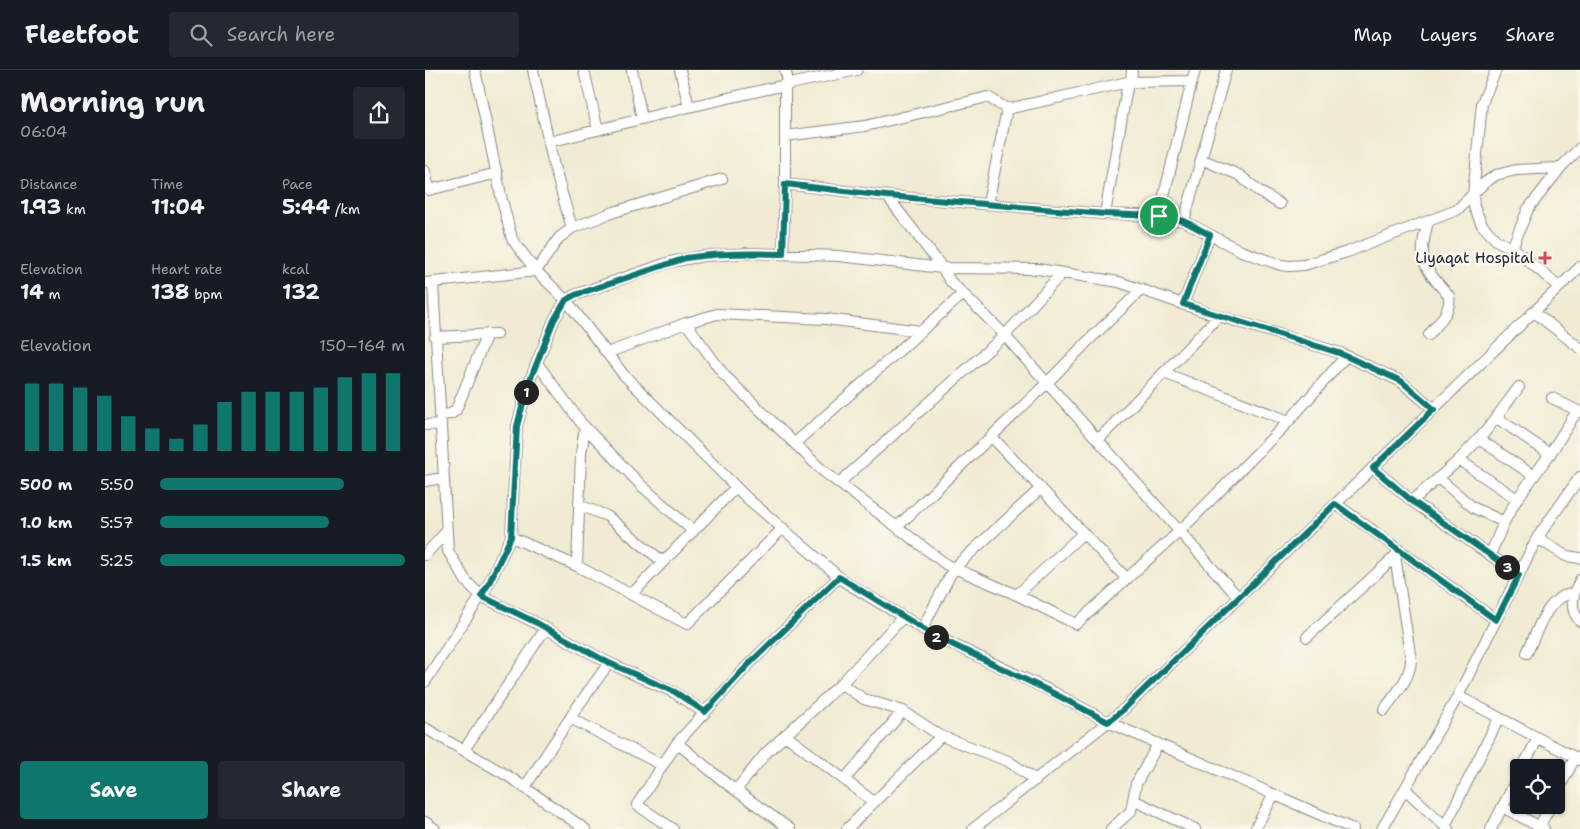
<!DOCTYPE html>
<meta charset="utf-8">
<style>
:root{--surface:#171b24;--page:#242831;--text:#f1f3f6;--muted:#9ea1a6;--line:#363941;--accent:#0f766e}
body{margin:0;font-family:"Shantell Sans",sans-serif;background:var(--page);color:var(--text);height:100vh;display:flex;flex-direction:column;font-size:19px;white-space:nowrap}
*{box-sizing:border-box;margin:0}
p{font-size:16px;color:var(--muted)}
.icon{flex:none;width:28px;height:28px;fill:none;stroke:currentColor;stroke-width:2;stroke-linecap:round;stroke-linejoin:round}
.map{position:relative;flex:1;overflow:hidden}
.panel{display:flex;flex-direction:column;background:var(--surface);width:425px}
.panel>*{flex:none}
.fabs{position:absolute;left:1085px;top:689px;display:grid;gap:10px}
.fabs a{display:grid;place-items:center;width:55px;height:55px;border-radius:5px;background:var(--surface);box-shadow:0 1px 4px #0004;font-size:25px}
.pin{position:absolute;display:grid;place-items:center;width:42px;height:42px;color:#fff;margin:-21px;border:2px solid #fff;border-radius:50%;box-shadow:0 1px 5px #0007}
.km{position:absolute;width:25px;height:25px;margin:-12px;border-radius:50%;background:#222;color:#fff;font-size:14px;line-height:25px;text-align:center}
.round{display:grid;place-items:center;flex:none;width:52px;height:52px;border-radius:5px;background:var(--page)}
.head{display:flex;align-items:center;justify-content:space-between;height:85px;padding:0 20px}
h1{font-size:28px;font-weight:700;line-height:38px}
.stats{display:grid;grid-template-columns:repeat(3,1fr);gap:8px;height:85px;padding:5px 20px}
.stats div{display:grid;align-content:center}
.stats b{font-size:21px;font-weight:700}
.stats small{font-size:14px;font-weight:400}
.stats p{font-size:14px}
.chart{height:140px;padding:10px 20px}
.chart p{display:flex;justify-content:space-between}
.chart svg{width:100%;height:90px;margin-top:5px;stroke:var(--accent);stroke-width:6}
.primary-button{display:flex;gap:10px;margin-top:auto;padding:10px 20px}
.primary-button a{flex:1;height:58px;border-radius:5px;background:var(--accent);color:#fff;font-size:20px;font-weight:700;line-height:58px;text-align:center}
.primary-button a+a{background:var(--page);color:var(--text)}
ul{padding:0 20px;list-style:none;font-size:16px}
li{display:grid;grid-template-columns:80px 60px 1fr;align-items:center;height:38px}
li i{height:12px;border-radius:6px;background:var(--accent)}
header{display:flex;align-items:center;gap:30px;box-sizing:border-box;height:70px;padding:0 25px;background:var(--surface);border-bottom:1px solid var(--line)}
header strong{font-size:24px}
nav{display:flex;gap:28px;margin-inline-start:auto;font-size:18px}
.search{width:350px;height:45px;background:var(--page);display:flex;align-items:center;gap:12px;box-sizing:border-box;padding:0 18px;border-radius:5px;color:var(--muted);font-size:19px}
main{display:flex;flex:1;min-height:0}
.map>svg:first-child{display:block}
</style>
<header>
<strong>Fleetfoot</strong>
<div class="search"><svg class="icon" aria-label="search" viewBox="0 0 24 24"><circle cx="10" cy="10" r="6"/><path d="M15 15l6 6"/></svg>Search here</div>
<nav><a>Map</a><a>Layers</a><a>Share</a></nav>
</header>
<main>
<section class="panel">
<div class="head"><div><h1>Morning run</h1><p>06:04</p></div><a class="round"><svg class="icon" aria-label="share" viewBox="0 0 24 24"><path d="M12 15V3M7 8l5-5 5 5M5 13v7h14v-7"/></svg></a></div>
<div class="stats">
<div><p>Distance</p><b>1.93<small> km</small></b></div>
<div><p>Time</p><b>11:04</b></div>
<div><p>Pace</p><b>5:44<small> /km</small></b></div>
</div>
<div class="stats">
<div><p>Elevation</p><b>14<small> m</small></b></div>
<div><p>Heart rate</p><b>138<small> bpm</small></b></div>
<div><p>kcal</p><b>132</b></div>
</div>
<div class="chart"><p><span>Elevation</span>150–164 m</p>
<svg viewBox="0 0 160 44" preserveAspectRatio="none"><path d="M5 44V11M15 44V11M25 44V13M35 44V17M45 44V27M55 44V33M65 44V38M75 44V31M85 44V20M95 44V15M105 44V15M115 44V15M125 44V13M135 44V8M145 44V6M155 44V6"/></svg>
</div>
<ul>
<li><b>500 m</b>5:50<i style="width:75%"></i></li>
<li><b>1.0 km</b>5:57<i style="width:69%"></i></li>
<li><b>1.5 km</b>5:25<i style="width:100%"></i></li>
</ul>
<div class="primary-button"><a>Save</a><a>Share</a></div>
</section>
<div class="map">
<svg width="1155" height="759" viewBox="0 0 1155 759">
<rect width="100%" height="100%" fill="#fbf7ec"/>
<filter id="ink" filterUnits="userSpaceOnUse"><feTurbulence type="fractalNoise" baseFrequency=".02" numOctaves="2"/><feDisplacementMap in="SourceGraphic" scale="10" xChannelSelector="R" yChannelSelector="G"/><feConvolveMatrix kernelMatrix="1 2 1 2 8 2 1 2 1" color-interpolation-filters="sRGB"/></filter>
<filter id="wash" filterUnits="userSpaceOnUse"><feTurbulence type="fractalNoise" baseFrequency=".0096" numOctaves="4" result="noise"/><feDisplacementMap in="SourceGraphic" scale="20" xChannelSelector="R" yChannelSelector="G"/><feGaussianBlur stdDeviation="1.12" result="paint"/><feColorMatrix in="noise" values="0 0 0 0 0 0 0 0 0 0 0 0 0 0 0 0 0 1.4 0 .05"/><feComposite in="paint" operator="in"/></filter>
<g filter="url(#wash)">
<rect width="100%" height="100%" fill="#f0ebd2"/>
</g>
<g filter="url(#ink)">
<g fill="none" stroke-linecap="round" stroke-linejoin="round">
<g stroke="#898686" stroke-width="12">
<path id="minor" d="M50,0L77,130L87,169L111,201L141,230L198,304L322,428L420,512L510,566L626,621L683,652L928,759
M108,0L129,96L147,158
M159,0L173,60
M207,0L217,49
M255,0L264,37L360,15V114
M360,0L364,14
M1071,0L1057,33L1048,125L1049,137L1057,155L1071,170L1092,181L1134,217
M767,11L770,0
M706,12L707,0
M360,15L432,0
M360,66L440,56L563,27L582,39
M124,72L264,37
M776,89L814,105L835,122L855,134
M0,101L4,120L72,103
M462,126L680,144L734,146L767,11L703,12L680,144
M563,134L582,39L703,12
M734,146L759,151L816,181L856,195L864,196L879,195L922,182L1032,140L1058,114L1071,105L1091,100L1131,98L1137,96L1155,78
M759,151L801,0
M1003,152C992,191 998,196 1024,226C1027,241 1012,254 1004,265
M1087,178L1103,139L1137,96
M358,184L360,114L462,126L513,192L526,212L573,258L814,528
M0,213L111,201L134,168L147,158L189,142L297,109
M8,213L23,481L41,511L56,526L111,553L184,593L250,623L280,643
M758,234L785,165
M1109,242L1155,278
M261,253L299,305L398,401L522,495L592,525L651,554L755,461L864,351L921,286
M10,267L72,264
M182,283L261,253L292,244L401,249L496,261
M112,293L157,354L217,416L268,461
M739,303L864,351
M1127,328L1155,342
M15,345L26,344L31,340L62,264
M1072,348L1125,384
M0,355L15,354
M566,366L702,509
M1054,369L1109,406
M673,370L794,246
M370,373L538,224
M1034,390L1092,429
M948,398L987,431L1094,505
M1013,408L1049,438L1079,452
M0,411L18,408
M414,413L579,266L637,203
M987,431L1034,390L1061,361L1094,317
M911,434L1071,550
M154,435L182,446L238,492
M473,456L622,313L661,273L716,220
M86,467L152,496L262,554L358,458
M1112,468L1141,486L1155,488
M0,485L22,461
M1065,485L1079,452L1092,429L1125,384L1152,341
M152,496L156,384L160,357
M1155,510C1148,525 1143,538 1155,551
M207,524L311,417
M592,525L658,463
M497,559L529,498L616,418
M882,567L974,483
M1102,583C1111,564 1123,523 1149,524
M0,612L63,515L86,467L92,356L103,315L129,250L141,230L150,225L245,192L278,186L326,183L414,186L517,198L613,199L694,212L784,243L915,283L975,311L1009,339
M416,614L439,629L478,641L516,666L583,691L611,710
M1033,626L1155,690
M959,640C970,624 985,610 986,590L970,486
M145,648L237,695
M0,658L83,706L160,759
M360,665L449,732
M252,673L302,714L365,759
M39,680L121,558
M1097,698L1113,668
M419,710L478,641
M100,717L153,636L184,593
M980,719L1023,759
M311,720L341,683L416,614L478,547
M1131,724L1150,688
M708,730L770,759
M1077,737L1119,759
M0,752L10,759
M1020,756L1074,648
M248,759L212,735L252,673L324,594L414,507
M422,759L516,666
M548,759L698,640L1155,197
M686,759L706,741L711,714L733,674
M830,759L849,724
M957,759L1033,626L1112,468L1155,407
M1066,759L1094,705
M1113,759L1126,735"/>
</g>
<use href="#minor" stroke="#fff" stroke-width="10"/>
</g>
</g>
<g fill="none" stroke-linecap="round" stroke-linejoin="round" filter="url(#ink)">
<g stroke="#fff" stroke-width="10">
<path id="route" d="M360,114L462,126L680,144L734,146L759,151L785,165L758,234L914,283L976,311L1009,339L948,398L987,431L1094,505L1071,550L910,434L698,640L683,652L626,622L510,566L414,507L324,594L280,642L250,622L184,593L112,553L56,526L63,515L86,467L92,356L103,315L129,250L141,230L150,225L261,188C293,183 325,183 358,184Z"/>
</g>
<use href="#route" stroke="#0f766e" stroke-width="6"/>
</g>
<path fill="#d1495b" stroke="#fbf7ec" stroke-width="2" d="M1117.5 180.5h5v5h5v5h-5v5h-5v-5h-5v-5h5z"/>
<g text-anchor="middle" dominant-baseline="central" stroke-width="4.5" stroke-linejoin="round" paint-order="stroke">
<g font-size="15" fill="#22223b" stroke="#fbf7ec" text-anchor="end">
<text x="1109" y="188">Liyaqat Hospital</text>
</g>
</g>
</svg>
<div class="fabs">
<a><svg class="icon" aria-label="locate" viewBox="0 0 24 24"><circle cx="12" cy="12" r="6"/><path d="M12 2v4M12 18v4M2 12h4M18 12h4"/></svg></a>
</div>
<div class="pin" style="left:734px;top:146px;background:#1e9e55"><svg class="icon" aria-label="arrive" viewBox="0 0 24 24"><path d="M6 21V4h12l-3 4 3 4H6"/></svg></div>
<b class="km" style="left:101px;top:322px">1</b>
<b class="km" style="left:511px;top:567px">2</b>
<b class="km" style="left:1082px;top:497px">3</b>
</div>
</main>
